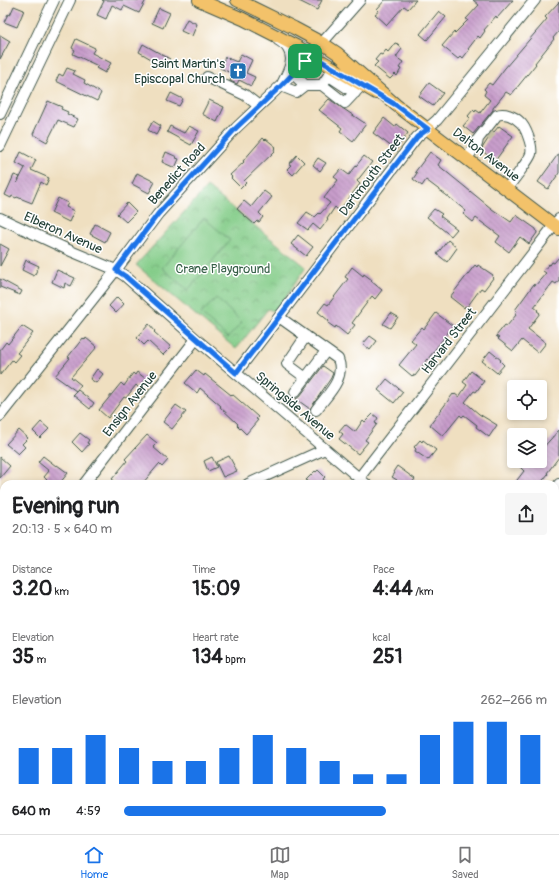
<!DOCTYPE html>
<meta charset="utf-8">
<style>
:root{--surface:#fff;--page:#f6f6f6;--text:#202124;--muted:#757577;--line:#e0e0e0;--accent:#1a73e8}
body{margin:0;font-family:Pangolin,sans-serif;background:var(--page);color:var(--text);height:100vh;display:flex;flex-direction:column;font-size:15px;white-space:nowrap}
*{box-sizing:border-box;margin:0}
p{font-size:13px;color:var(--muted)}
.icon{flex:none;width:22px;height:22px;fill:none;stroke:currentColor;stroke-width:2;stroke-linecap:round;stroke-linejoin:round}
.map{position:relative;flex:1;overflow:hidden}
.details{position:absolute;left:0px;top:480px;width:559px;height:354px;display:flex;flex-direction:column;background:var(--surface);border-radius:12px 12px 0 0;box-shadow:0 2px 6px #0003}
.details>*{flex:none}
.fabs{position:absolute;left:507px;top:380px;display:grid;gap:8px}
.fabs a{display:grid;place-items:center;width:40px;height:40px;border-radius:4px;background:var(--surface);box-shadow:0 2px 6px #0003;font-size:20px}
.pin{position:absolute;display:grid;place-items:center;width:34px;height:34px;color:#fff;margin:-17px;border-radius:8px;box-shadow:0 2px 6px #0006}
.round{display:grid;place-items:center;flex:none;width:42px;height:42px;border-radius:4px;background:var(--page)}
.overview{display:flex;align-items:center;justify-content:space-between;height:68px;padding:0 12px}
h1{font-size:22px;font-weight:700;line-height:30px}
.stats{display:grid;grid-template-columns:repeat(3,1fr);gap:6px;height:68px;padding:4px 12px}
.stats div{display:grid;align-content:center}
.stats b{font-size:20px;font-weight:700}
.stats small{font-size:11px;font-weight:400}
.stats p{font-size:11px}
.chart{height:112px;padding:8px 12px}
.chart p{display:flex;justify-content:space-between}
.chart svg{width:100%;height:72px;margin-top:4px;stroke:var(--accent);stroke-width:6}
ul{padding:0 12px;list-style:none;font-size:13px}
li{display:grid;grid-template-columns:64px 48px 1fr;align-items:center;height:30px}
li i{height:10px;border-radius:5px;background:var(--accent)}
.tab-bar{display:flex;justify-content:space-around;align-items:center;height:56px;border-top:1px solid var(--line);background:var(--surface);font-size:11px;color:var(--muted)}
.tab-bar a{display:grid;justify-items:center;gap:2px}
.tab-bar .current{color:var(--accent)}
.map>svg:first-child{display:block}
</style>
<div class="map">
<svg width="559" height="834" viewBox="0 0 559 834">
<defs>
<pattern id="park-crowns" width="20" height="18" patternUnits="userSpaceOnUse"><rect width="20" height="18" fill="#83cc88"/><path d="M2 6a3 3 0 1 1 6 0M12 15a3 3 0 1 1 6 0" fill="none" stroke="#6ba770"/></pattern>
<pattern id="building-back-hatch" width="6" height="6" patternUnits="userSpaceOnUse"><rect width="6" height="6" fill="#c79cca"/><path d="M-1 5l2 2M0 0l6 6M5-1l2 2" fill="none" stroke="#a180a5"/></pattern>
</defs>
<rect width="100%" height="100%" fill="#fff"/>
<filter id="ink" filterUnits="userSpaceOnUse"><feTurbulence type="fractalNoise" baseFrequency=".025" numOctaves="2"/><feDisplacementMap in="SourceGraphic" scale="8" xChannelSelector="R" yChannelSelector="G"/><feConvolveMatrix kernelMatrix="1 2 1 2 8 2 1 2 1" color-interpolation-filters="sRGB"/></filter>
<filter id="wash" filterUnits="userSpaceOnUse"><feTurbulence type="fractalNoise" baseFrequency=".012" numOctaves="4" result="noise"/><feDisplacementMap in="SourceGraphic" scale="16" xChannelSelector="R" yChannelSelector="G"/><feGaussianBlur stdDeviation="0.9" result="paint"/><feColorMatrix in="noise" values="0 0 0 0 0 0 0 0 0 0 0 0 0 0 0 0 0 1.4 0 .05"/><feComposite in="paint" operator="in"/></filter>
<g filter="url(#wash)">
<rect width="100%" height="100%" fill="#efdfc0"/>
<path fill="url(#park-crowns)" stroke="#51845e" d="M207,187L306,267L276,312L268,309L236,349L136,265Z"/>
<path fill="#83cc88" stroke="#51845e" d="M204,218L230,240L188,290L162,268Z
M216,298L242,322L228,338L201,314Z"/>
<g id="blocks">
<path fill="url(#building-back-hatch)" d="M102,0H146L139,13L124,6L122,10L112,5L106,19L97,15L104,1Z
M297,0H322L317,10Z
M385,0H416L408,9L404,6L387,25L375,14L379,11L377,9Z
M473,0H513L497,18L496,16L484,30L485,31L480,38L478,36L468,49L469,50L463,58L461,56L458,59L442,46L454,32L455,33L468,20L466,19L479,5Z
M559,2V31L553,38L554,39L535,63L536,64L511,95L506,92L493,108V110L473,134L463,126L470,118L468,116L473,110L475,112L476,110L480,113L490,100L484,95L486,91L484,89L489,83L492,85L505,68L547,19L545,17Z
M14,6L24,10L17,27L4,22L8,14L10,15Z
M159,8L170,13L163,28L152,23Z
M439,11L446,17L427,40L420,34Z
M187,19L197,24L192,36L181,31Z
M0,35L10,41L0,59Z
M76,39L95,48L92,53L111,63L105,73L96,68L98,66L73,54L75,50L72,48Z
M395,43L398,44L402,49L396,57L403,62L399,68L401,69L397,76L395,74L390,79L374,66L378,62L375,60L380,54L382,55L386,50L388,52Z
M143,44L170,59L165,67L139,52Z
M241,54L252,60L246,73L255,77L251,86L239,80L237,84L230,81L233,74L220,68L225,57L237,62Z
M67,68L75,71L73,74L85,80L84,83L101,93L97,101L56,81L59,74L63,76Z
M429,83L443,93L433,106L419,96Z
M171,93L183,99L179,106L167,101Z
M329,99L366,124L353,141L340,131L342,128L319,110Z
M209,100L224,107L217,122L202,114Z
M48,101L62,107L61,109L68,112L67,114L78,119L74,127L58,120L47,142L33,134Z
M384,118L395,127L397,124L408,133L396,150L373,133Z
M153,121L161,126L156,135L148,130Z
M170,126L184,133L189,126L199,131L191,145L167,132Z
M499,126L513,136L495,161L481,150L488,139L487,138L492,131L494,132Z
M263,138L265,140L266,139L276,147L274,149L275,151L244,181L246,183L241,188L231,178L232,177L230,175L244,162L243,161Z
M21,152L36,160L31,170L49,178L46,185L41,182L32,203L17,197L16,198L12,196L11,198L5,195L14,175L20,177L17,183L25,168L16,163Z
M166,152L177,157L176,158L179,159L175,168L162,162Z
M430,152L441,160L438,165L492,209L511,222L516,215L536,229L537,233L529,244L520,237L509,252L496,242L500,236L476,218L473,222L463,214L466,211L450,198L426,180L422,186L413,179L417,173L415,172Z
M559,153V173L548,189L538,182Z
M297,155L304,162L293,175L287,169L291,165L289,164Z
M364,156L372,162L357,181L360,184L339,211L335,207L327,219L328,220L320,230L313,224L308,230L298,223L307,212L315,217L319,213L320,214L330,203L324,198L338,180L334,177L341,169L349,175Z
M318,158L326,163L320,171L313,165Z
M137,173L155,182L149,193L132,184Z
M264,191L272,197L259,213L263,217L259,222L257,221L254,224L237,209L244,201L251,207Z
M58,198L68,203L66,207L74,211L69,222L51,213Z
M127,203L136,212L126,222L117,214Z
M434,209L442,214L440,216L457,229L451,236L427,217Z
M95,224L110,232L105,242L90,234Z
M298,235L313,247L306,256L291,244Z
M448,240L457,248L447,262L437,254Z
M0,244L9,249L0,266Z
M559,257V280L556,284L553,282L534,307L538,310L537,311L540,313L528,329L546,343L538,353L522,340L513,351L498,339L499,338L496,336L505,325L507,326L516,315L515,314L517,311L515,310L534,284L535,286L546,273L543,271L549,264L550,265L552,262L554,263Z
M26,260L39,266L34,276L22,270Z
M475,265L477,267L478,265L493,275L492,277L493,278L484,290L481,288L467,307L465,306L464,308L450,297Z
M352,267L363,276L364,274L372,280L371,281L382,290L375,299L372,296L363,308L352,323L355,325L347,335L336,326L335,328L328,323L329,321L318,312L325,303L328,305L348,279L345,277Z
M57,270L75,278L71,286L65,283L64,288L52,282Z
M0,279L22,291L20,295L0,287Z
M117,297L124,304L116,313L109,306Z
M391,313L398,317L390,328L383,324Z
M436,313L453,326L415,376L413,375L412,376L399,365L416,344L411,340L422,327L424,329Z
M149,324L155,331L154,332L171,347L163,355L148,341L144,345L137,338Z
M22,326L33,333L18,352L17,353L20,355L14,362L12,360L0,375V350L6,342L8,344Z
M370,336L377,341L370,350L363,344Z
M83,338L85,340L86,338L97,347L71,377L81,385L76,391L55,376L70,358L68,357Z
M490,351L501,360L500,361L504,365L497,373L482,361Z
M323,366L333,373L331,378L310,409L296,399L300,396Z
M97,369L103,374L96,383L90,379Z
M196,370L204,376L205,374L231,395L232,394L258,417L256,419L258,420L246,434L237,425L238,424L220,407L221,406L200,388L197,393L185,383Z
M471,371L484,381L476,392L474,391L465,402L479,414L497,425L489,437L476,427L477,425L464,415L462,417L460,415L443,436L430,425L453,394L454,395L455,394L459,397L467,385L463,382Z
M137,372L146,379L139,388L136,385L126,398L124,397L108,418L99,410L121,383L124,386L133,373L135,375Z
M387,379L403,392L394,403L378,390Z
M78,390L94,403L90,409L73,395Z
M176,405L186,412L172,429L163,422Z
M373,414L378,418L375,423L377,424L365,440L368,442L358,454L339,439L343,434L339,431L345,424L355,432L363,420L365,422Z
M41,422L49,429L40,438L33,431Z
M19,430L28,438L22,444L25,447L18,454L6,444Z
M559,430V457L547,473L548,474L540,484H514L524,471L520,467L525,461H540V451Z
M80,433L89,440L87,443L89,444L82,452L72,442Z
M147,435L157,443L153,447L168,460L162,467L159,464L142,484H118L112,479L127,461L125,459Z
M420,440L422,442L423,440L436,450L428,460L415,451L416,449L414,447Z
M43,456L56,466L57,465L68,473L59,484H51L44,477L49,471L38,462Z
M229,456L237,471L223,477L216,462Z
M0,457L10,466L0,478Z
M212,457L217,467L208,471L204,461Z
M397,466L415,479L411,484H394L397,480L392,477L395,473L393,472Z
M318,470L325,477L323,479L327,484H311L306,480L315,471L316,472Z"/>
</g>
</g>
<g filter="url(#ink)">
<use href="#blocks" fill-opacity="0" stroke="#3e5549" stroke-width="1"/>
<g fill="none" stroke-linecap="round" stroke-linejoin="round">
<path stroke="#c5bfa4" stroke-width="10" stroke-dasharray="10 5" stroke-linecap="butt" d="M486,138L492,131"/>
<g stroke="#3e5549" stroke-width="12">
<path id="minor" d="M278,40C281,42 286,45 288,49C296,61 286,75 281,86L296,92L305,85
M333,69L322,85L345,103L362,85
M293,74L305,85H322
M329,76L355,93
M207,77L245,95L259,106
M0,114L54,0
M0,146L70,0
M467,158L477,144L478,139L497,115C504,112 514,116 520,122C526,127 533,147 531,154C529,160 512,182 507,188
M0,218L73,252L116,270L125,276L196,339L366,484
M279,317L338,359C346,379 327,395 316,410
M306,336L287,364L306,378
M236,373L417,137L437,120L535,0
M295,392L326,351
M0,416L116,270L158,214L236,128L293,74L322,43L360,0
M359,478L559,219
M84,484L196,339
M248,484L325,449
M555,490L559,484
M0,596L4,605
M555,634L559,632
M555,740L559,747
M104,830L106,834
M300,834L308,830
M557,834L559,833"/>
</g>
<g stroke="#3e5549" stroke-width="14">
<path id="major" d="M199,0L243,19L296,46L376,93
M237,0L294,28L322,43L337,53L396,105L559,229"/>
</g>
<path stroke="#3e5549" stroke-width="1.5" stroke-dasharray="1 3" stroke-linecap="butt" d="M555,718L559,726"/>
<use href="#minor" stroke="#fff" stroke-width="10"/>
<use href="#major" stroke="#f3c26a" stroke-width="12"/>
</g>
</g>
<g fill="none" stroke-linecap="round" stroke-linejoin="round" filter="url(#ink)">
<g stroke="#fff" stroke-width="8">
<path id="route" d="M311,55L396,105L428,129L417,137L236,373L125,276L116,270L158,214L236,128L281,86Z"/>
</g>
<use href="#route" stroke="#1a73e8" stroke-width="5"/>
</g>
<defs>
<g id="church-square" transform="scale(0.9)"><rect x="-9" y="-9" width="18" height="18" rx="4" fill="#1f6fb2" stroke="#fff"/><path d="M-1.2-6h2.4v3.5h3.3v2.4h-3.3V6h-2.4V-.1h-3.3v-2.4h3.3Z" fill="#fff"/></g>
</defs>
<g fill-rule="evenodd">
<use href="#church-square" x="238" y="71"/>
</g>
<g text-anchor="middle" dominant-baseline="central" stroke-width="3" stroke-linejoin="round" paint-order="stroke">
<g font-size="13" fill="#1f3d34" stroke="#fff" text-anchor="end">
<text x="225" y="64">Saint Martin's<tspan x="225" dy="15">Episcopal Church</tspan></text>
</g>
<g font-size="13" fill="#1f3d34" stroke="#fff">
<text transform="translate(486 155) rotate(37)">Dalton Avenue</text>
<text transform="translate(177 174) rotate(-48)">Benedict Road</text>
<text transform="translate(372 175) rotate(-53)">Dartmouth Street</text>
<text transform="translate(63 233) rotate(24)">Elberon Avenue</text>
<text transform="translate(449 341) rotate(-52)">Harvard Street</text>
<text transform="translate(130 404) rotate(-52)">Ensign Avenue</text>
<text transform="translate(295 406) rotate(40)">Springside Avenue</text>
</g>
<g font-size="13" fill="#386149" stroke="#fff">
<text x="223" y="269">Crane Playground</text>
</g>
</g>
</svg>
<div class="fabs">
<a><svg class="icon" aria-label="locate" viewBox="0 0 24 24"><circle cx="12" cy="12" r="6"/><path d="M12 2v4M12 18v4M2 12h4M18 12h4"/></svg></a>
<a><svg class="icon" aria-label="layers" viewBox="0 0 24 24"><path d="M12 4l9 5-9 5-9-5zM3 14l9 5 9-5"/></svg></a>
</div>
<div class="pin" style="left:305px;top:61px;background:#1e9e55"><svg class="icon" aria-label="arrive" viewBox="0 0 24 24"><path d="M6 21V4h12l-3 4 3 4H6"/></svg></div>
<section class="details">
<div class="overview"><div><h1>Evening run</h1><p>20:13 · 5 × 640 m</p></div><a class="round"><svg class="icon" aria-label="share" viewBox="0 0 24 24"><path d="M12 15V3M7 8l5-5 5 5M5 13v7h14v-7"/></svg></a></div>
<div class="stats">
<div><p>Distance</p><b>3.20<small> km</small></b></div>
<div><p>Time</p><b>15:09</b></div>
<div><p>Pace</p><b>4:44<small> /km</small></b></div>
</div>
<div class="stats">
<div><p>Elevation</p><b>35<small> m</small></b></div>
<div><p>Heart rate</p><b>134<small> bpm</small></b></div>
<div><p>kcal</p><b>251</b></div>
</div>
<div class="chart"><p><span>Elevation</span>262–266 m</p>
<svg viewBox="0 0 160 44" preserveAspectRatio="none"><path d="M5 44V22M15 44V22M25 44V14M35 44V22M45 44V30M55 44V30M65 44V22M75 44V14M85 44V22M95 44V30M105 44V38M115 44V38M125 44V14M135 44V6M145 44V6M155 44V14"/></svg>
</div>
<ul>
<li><b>640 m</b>4:59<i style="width:62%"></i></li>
</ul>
</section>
</div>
<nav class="tab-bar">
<a class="current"><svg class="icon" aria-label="home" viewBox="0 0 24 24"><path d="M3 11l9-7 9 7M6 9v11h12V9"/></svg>Home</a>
<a><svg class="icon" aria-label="map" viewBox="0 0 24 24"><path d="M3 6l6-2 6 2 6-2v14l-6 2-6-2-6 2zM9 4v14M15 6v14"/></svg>Map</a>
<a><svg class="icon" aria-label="saved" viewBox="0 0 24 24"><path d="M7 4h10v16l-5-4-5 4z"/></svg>Saved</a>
</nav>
